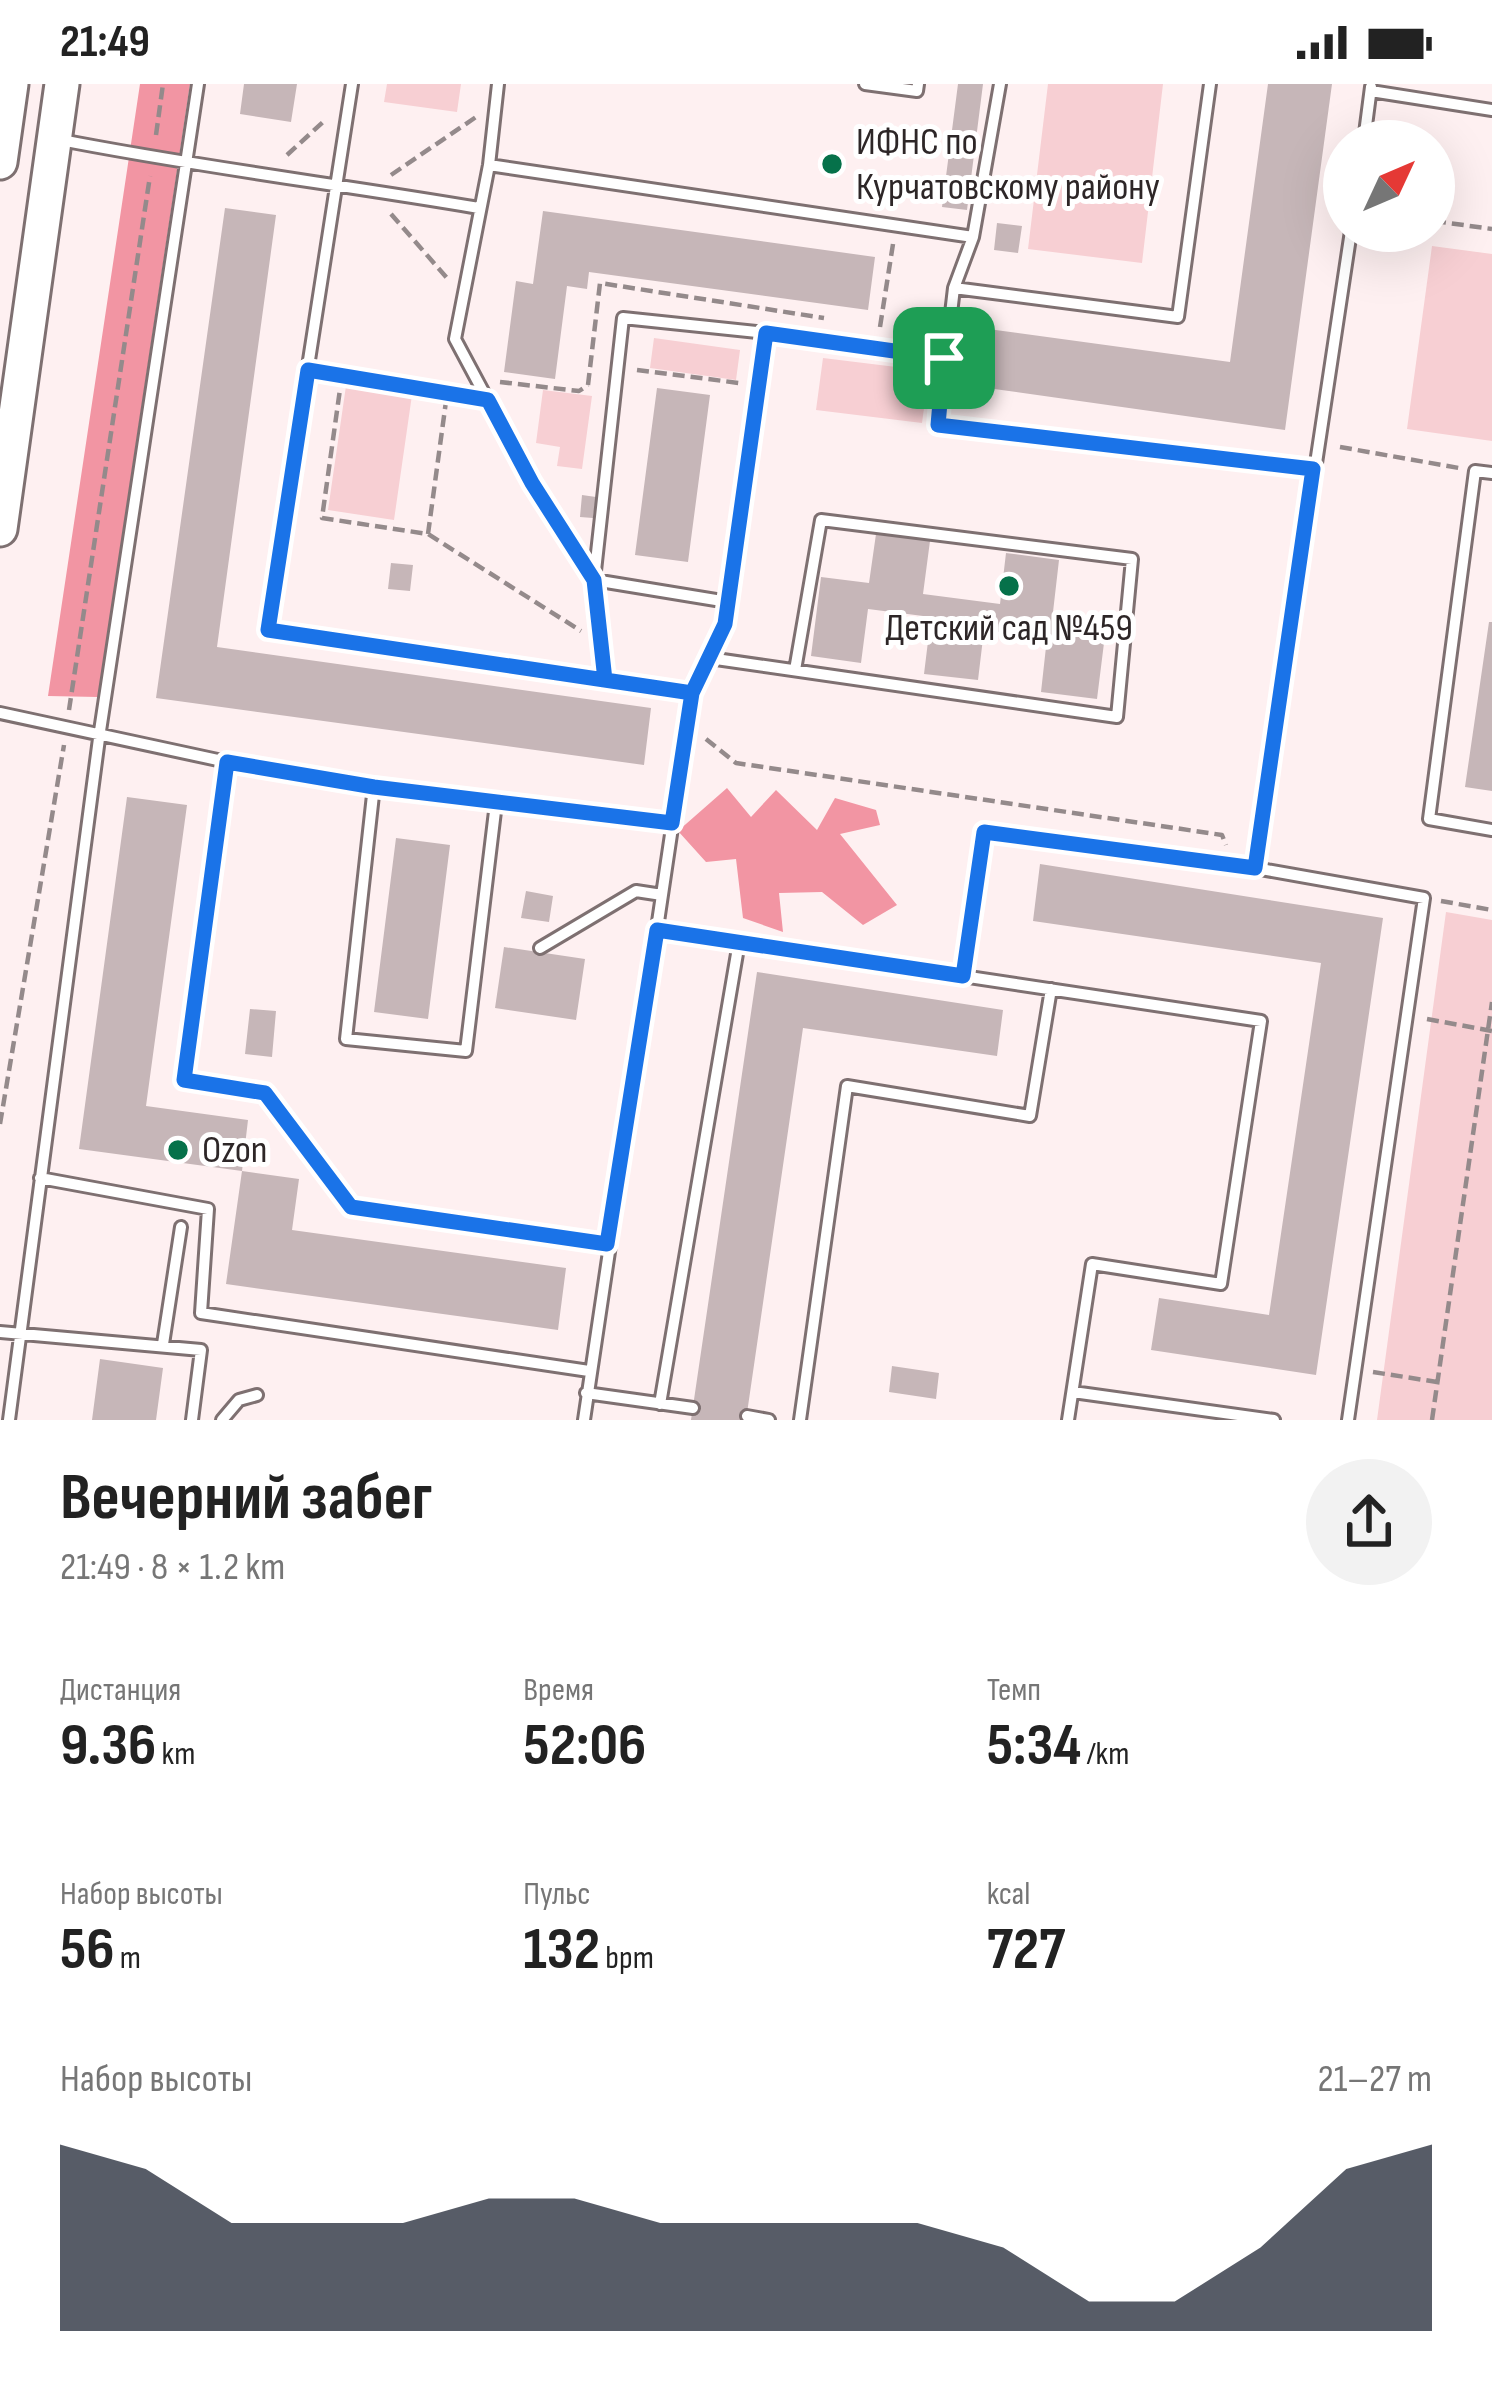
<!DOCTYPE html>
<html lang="ru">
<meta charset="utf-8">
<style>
:root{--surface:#fff;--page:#f2f2f2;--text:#222;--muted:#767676;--accent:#111827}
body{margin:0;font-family:"Sofia Sans Condensed",sans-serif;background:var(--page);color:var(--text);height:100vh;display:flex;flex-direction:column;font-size:45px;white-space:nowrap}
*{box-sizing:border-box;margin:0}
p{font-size:39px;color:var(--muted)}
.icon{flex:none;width:66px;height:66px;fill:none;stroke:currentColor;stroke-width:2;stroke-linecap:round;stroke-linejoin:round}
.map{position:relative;height:1336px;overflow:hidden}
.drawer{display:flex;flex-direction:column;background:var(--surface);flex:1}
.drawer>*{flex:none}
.needle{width:78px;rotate:46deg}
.controls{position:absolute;left:1323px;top:36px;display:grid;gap:24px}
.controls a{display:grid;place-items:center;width:132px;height:132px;border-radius:50%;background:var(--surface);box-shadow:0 12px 48px #0002;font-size:60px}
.pin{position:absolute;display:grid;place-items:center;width:102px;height:102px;color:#fff;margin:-51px;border-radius:24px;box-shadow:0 6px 18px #0006}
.round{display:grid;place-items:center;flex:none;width:126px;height:126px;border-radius:63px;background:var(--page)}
.summary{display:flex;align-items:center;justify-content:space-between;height:204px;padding:0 60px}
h1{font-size:66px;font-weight:700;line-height:90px}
.stats{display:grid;grid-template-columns:repeat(3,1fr);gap:18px;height:204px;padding:12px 60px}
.stats div{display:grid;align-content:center}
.stats b{font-size:60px;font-weight:700}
.stats small{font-size:33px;font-weight:400}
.stats p{font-size:33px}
.chart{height:336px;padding:24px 60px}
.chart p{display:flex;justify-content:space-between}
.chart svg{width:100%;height:216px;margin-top:12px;fill:var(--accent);opacity:.7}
.status{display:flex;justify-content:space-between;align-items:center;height:84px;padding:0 60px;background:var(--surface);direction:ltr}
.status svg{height:33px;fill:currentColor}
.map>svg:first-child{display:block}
</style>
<div class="status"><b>21:49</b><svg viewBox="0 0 49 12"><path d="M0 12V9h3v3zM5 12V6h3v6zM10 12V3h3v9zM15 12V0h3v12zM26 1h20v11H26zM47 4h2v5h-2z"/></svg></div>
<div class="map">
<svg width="1492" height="1336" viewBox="0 0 1492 1336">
<rect width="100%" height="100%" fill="#fef0f1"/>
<path fill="#f7cfd3" d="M387,0H461L457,28L384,18Z
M1048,0H1163L1142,179L1028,165Z
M1432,162L1492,170V357L1407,345Z
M654,254L740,266L736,296L650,284Z
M823,274L929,287L922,339L816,326Z
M347,295L413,304L394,436L328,426Z
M543,306L592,312L582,385L557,382L560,363L536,359Z
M1446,828L1492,836V1336H1377Z"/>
<path fill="#f295a3" d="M140,0H190L98,613L48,612Z
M727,704L751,733L776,706L817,746L835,714L876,726L880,741L840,750L897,821L863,841L822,808L779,809L783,848L743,834L736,775L706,778L678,747Z"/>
<path fill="#c6b6b8" d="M244,0H297L291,38L240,30Z
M958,0H983L967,126L942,123Z
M1268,0H1332L1285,346L980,303L988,245L1230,278Z
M225,124L276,131L217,563L651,624L644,681L156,614Z
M543,127L875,173L868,226L589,188L587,205L567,202L555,295L504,288L516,197L533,200Z
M997,139L1022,142L1018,169L994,166Z
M657,304L710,311L688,478L635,471Z
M582,411L596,413L593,434L580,433Z
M876,450L930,457L923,510L1000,520L1006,469L1059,476L1053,528L1107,535L1097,615L1041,608L1047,554L984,546L978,596L924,590L931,533L868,525L861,579L811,572L821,493L869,499Z
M391,479L413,481L410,507L388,505Z
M1489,538H1492V707L1465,703Z
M127,713L187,721L146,1022L248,1036L242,1087L79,1065Z
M396,754L450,761L428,935L374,928Z
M1040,780L1383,834L1316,1291L1151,1266L1159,1214L1269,1231L1321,879L1033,837Z
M526,807L553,812L549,838L521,834Z
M504,863L585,875L576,936L495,924Z
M757,888L1003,926L997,972L803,944L746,1336H691Z
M250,925L276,927L272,973L245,970Z
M242,1087L299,1095L292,1146L566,1184L558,1246L226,1200Z
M100,1275L163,1284L156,1336H92Z
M892,1282L939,1289L936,1315L889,1308Z"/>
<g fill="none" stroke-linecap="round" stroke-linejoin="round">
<g stroke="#7e7071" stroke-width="16">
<path id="lane" d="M352,0L267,546L692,609
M498,0L489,81L455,255L532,399L594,496L728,518
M865,0L917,7L918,0
M1000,0L973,153L954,204L938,341L1313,385
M1371,7L1492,26
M56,55C197,83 338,100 479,124
M1364,57L1371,3
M489,81L973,153
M954,204L1178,233L1210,0
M1492,389L1475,387L1429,735L1492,746
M709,574L1117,633L1132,475L821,436L795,586
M605,596L594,496L623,234L766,249
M0,629L227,678L374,702L672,739
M227,678L184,996L265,1009L351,1123L607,1160
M374,702L346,955L466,967L496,719
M1255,784L1351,147
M657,846L1261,937L1221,1200L1092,1180L1068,1336
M540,864L636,807L662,811
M963,892L984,748L1255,784L1424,814L1348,1336
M40,1094L208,1125L201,1229L589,1287
M0,1248L201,1266L192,1336
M163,1260L181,1143
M1073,1308L1274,1336
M586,1309L693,1324
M660,1320L739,858
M747,1332L769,1336
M9,1336L100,647L198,0
M222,1336L239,1316L257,1311
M584,1336L692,609L725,540L766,249L944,274
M800,1336L847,1002L1030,1032L1051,905"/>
</g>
<g stroke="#7e7071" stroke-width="39">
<path id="secondary" d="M0,78L11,0
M0,445L62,0"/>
</g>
<path stroke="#948a8b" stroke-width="4.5" stroke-dasharray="12 6" stroke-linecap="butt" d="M156,51L163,0
M287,71L323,38
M391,91L476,33
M391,130L447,194
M1434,137L1492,145
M880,243L893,160
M637,286L739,299
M328,289L465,313
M342,291L322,434L428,450L581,547
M500,298L579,307L588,301
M588,301L600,199L824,234
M1340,363L1459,384
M428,450L447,310
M69,626L150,92
M706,655L736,679L1222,751L1226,761
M1441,817L1492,826
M1427,935L1492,947
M0,1040L64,661
M1373,1288L1437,1298
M1432,1336L1492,918"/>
<use href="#lane" stroke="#fff" stroke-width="10"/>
<use href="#secondary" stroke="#fff" stroke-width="33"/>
</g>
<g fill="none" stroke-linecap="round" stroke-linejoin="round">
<g stroke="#fff" stroke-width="24">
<path id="route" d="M944,274L766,249L725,540L692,609L268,546L308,286L488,316L532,399L594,496L605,596L692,609L672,739L374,703L227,678L184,996L265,1009L351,1123L607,1160L657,846L963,892L984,748L1255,784L1313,385L938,341L944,274"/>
</g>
<use href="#route" stroke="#1a73e8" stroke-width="15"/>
</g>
<g fill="#06714a" stroke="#fff" stroke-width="4.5">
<circle cx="832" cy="80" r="12"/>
<circle cx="1009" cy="502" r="12"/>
<circle cx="178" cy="1066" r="12"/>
</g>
<g text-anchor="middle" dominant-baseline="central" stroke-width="10" stroke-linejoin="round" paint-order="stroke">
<g font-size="39" fill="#2d2627" stroke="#fff" text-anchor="start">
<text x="856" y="58">ИФНС по<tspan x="856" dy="45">Курчатовскому району</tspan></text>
<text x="1009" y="544" text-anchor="middle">Детский сад №459</text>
<text x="202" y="1066">Ozon</text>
</g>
</g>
</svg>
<div class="controls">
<a><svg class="needle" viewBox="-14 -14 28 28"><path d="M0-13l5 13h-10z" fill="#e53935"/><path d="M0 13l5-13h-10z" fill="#767676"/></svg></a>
</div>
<div class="pin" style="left:944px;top:274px;background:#1e9e55"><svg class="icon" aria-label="arrive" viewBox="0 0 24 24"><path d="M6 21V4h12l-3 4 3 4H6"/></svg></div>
</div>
<section class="drawer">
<div class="summary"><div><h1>Вечерний забег</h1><p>21:49 · 8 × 1.2 km</p></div><a class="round"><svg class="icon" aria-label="share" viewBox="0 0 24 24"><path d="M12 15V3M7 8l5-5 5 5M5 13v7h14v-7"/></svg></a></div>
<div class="stats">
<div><p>Дистанция</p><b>9.36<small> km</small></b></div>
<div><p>Время</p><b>52:06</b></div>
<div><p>Темп</p><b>5:34<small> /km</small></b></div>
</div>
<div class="stats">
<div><p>Набор высоты</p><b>56<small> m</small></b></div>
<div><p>Пульс</p><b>132<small> bpm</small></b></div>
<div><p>kcal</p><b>727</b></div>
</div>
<div class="chart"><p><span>Набор высоты</span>21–27 m</p>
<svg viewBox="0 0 160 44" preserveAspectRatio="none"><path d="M0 44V6L10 11L20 22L30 22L40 22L50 17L60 17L70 22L80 22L90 22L100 22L110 27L120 38L130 38L140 27L150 11L160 6V44z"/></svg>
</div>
</section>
